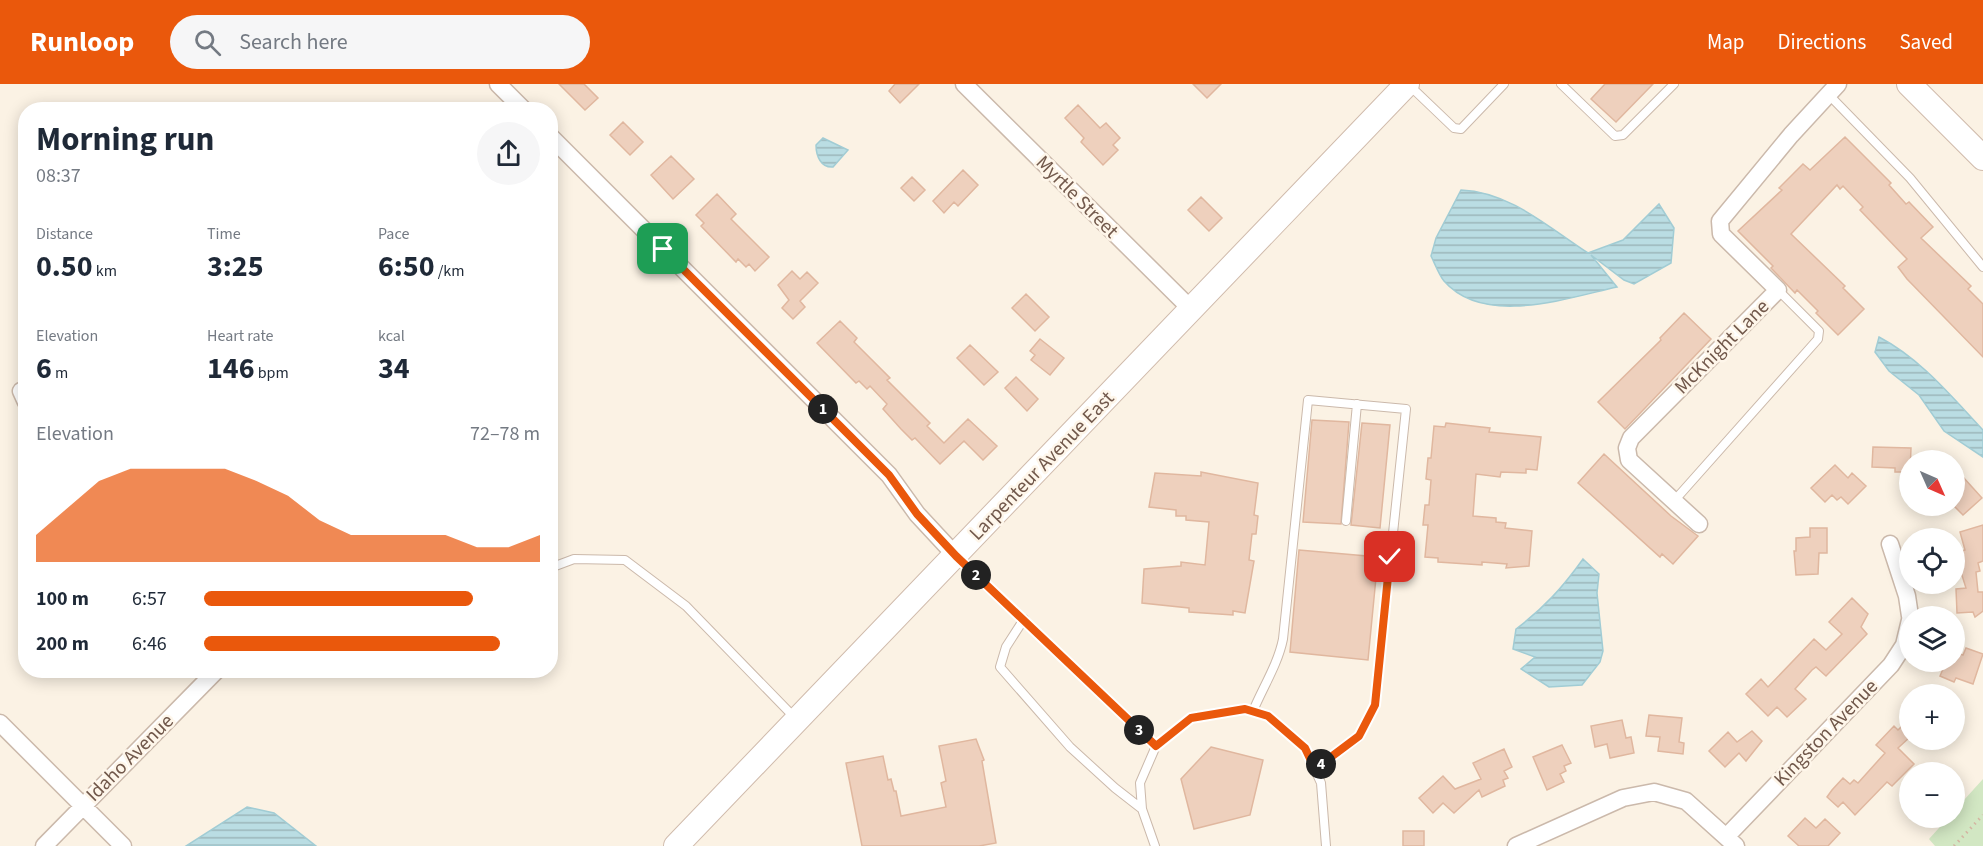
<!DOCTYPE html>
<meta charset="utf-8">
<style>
:root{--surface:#fff;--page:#f6f6f7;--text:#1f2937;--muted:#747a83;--accent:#ea580c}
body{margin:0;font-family:"Source Sans 3",sans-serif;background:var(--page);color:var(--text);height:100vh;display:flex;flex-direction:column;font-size:22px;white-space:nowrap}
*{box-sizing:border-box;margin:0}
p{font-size:20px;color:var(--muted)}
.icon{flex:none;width:33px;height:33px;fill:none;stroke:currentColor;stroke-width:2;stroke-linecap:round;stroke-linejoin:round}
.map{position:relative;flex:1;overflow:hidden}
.drawer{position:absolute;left:18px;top:18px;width:540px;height:576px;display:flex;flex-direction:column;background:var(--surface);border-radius:24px;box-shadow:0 3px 15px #0003}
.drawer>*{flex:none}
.needle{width:39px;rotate:135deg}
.buttons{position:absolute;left:1899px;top:366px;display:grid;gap:12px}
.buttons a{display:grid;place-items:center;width:66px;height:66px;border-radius:50%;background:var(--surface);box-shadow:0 3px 15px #0003;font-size:30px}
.pin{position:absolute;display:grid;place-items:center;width:51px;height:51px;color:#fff;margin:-26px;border-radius:12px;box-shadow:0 3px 9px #0006}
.km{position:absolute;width:30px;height:30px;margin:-15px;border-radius:50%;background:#222;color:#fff;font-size:16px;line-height:30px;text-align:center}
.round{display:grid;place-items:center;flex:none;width:63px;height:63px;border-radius:32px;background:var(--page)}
.headline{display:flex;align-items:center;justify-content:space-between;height:102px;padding:0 18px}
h1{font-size:33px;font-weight:700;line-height:45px}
.figures{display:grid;grid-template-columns:repeat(3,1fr);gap:9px;height:102px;padding:6px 18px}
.figures div{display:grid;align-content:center}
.figures b{font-size:30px;font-weight:700}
.figures small{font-size:16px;font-weight:400}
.figures p{font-size:16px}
.chart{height:168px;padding:12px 18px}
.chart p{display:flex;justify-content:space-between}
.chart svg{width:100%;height:108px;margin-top:6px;fill:var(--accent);opacity:.7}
ul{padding:0 18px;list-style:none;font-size:20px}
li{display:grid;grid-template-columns:96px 72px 1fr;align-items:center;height:45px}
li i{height:15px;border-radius:8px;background:var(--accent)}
header{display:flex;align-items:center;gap:36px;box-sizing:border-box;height:84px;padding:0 30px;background:var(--accent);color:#fff}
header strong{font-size:28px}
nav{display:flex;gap:33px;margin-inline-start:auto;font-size:21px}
.search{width:420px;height:54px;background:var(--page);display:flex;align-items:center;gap:15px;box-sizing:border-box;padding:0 21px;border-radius:33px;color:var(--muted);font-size:22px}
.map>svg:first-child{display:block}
</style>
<header>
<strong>Runloop</strong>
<div class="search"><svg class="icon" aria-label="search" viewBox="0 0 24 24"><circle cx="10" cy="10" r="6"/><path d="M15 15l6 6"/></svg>Search here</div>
<nav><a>Map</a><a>Directions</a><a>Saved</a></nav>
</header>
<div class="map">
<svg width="1983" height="762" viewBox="0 0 1983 762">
<defs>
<pattern id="water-rules" width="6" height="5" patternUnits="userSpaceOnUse" patternTransform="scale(1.5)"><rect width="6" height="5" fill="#badde3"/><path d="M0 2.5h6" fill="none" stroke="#9cb6ba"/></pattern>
</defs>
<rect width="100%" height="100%" fill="#fbf2e4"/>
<path fill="#d2e7c3" d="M1983,695V762H1935L1929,755L1948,734H1954L1955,726Z"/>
<path fill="url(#water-rules)" stroke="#a1ccd4" stroke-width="1.5" d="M823,54L848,66L833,83C821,84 816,72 816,61Z
M1461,106C1510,108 1548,143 1588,169L1623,156L1659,120L1674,144L1671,179L1634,200L1624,196L1591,171L1617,203C1567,214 1484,243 1444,197C1439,191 1435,180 1431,172L1436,154Z
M1879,253C1921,275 1951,312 1983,346V373L1944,347L1919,311L1889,287L1875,268Z
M1583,475L1599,490L1597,509L1603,567L1600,578L1582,601L1549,603L1521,585L1535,573L1513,565L1516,545C1544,524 1563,503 1583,475Z
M247,723L274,729L316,762H186Z"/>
<path fill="#eed0bd" stroke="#e0b79f" stroke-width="1.5" d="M559,0H584L598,14L585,26Z
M895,0H919L900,19L889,7Z
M1193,0H1221L1207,14Z
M1605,0H1653L1616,38L1591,15Z
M1078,21L1100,44L1106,39L1120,54L1113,61L1118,66L1103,81L1081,58L1084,54L1065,34Z
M623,38L643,58L630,71L610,51Z
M1845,53L1891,99L1889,101L1906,120L1909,118L1933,143L1921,154L1971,202L1968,205L1983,220V273L1907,195L1898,183L1907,175L1860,126L1863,123L1843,102L1840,105L1837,101L1791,150L1845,202L1843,204L1864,225L1838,251L1816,229L1818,227L1797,206L1795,209L1771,184L1773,182L1738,147L1782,106L1779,104L1803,80L1810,86Z
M671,72L694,95L673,115L651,91Z
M963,86L978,101L958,122L954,118L944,129L933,117Z
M912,93L925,106L914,117L901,104Z
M717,110L736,130L731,135L769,173L755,187L749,180L746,183L738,175L736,178L701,142L704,139L696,131Z
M1201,113L1222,134L1209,147L1188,126Z
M792,187L800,195L807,188L818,199L800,217L805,223L793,235L782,224L789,216L778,201Z
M1026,210L1049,233L1035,247L1012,224Z
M1684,229L1711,255L1625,345L1598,318L1661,256L1660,254Z
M840,237L857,254L854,258L890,294L887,296L930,339L927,342L944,359L968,335L997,362L983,376L964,357L940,380L915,354L912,356L901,345L883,325L887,320L870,302L867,305L859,297L856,299L817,259Z
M1040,255L1064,274L1050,291L1031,276L1035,271L1030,267Z
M970,261L998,288L984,301L957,274Z
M1016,293L1038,315L1027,327L1005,304Z
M1312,336L1349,338L1341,440L1303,438Z
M1362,339L1390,341L1380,444L1351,441Z
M1446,339L1490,344L1489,348L1541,353L1537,386L1526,385V389L1501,388L1500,393L1476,390L1473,432L1496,434V438L1506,439L1505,444L1532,447L1529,482L1506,484L1507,480L1482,478V481L1438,478V474L1425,473L1428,441H1423L1425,421H1429L1431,396L1426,395L1428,374H1431L1434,342L1445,343Z
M1873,363L1911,364L1910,388H1895V384L1872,383Z
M1604,370L1671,432L1698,452L1673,480L1662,470L1660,473L1578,399Z
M1835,381L1848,394L1852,389L1866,402L1848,420L1841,413L1837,416L1832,411L1825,418L1811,404Z
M1954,383L1982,414L1963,431L1954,422Z
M1201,388L1258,399L1254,431L1258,432L1256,450H1252L1249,476L1254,477L1245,529L1233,527V531L1189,528V524L1142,519L1144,485L1181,482V478L1205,481L1209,438L1186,436V432H1176V426L1149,423L1155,389L1201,392Z
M1983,441V477L1978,479L1980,487L1976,488L1978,508H1983V527L1975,533L1973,528L1957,529L1956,505L1966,504L1955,469L1965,466L1960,448Z
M1810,444H1827V469H1819L1818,490L1796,491L1794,467H1796V454L1810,453Z
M1299,466L1378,473L1368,576L1290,568Z
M1852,514L1868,530L1861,543L1867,550L1826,592L1816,583L1812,586L1795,605L1806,615L1787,633L1777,623L1768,632L1746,610L1761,595L1768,603L1814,555L1826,566L1842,550L1829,538Z
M1966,564L1983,570L1973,600L1956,594L1954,598L1940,592L1946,578H1954V568L1963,571Z
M1649,631L1682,634L1679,658L1684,659L1683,670L1658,667L1660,653L1646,652Z
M1910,634V653L1898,664L1914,680L1892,702L1887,698L1855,731L1843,718L1838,723L1827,713L1832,706L1843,694L1850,700L1854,696L1858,699L1885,669L1876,661L1894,642L1898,646Z
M1622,636L1626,654L1631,653L1634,669L1610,674L1607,660L1595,663L1591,642Z
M1752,647L1762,657L1746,677L1739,669L1725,683L1709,667L1728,648L1737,658Z
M976,655L984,676L982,677L996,759L979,762H862L846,679L883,672L888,696L891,695L894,707H896L901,732L946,723L941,699L946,697L939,662Z
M1562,661L1571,679L1564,682L1566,687L1560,690L1564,698L1547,706L1533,673Z
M1211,663L1263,676L1250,731L1194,745L1181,695Z
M1504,665L1512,683L1504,687L1508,694L1503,696L1505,702L1482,713L1479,706L1454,729L1443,719L1433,729L1419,714L1443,692L1455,705L1481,695L1473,679Z
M1805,734L1816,744L1825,735L1840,749L1828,762H1799L1788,752Z
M1403,747H1424V762H1403Z"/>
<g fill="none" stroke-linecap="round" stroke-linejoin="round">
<g stroke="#cbb9ab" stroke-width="10">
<path id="lane" d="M1561,0L1615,52L1623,51L1674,0
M1409,1L1454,44L1461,45L1504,0
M1829,11L1910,94L1983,183
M1674,417L1818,255L1819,247L1778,206
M1346,437L1357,320
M956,473L1156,662L1191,634L1245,625L1268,632L1305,664L1321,699L1326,762
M550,484L574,475L625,476L686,522L795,634
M1024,535L1006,563L1000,583L1070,663L1115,704L1142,725L1155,762
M1253,627C1263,603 1278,580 1283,555L1308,316L1406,325L1375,621L1359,653L1315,685
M1142,725L1140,699L1156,662"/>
</g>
<g stroke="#cbb9ab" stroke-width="19">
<path id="street" d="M498,0L524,26
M964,0L1191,225
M550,52L889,391L917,430L956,472
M21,307L26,318
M1699,440L1629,376L1627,364L1631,354L1778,206L1721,150L1720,137L1791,51L1838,0
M1890,460L1907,512L1910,532
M0,639L123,762
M1726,753L1891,581L1904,561L1910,536
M44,762L217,586
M1516,762L1623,714L1654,708L1686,717L1736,762"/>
</g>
<g stroke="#d0bbac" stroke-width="26">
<path id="secondary" d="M1909,0L1983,74
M676,762L1407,0"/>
</g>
<path stroke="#d3b4a1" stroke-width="3" stroke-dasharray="1.5 4.5" stroke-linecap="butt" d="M1954,762L1983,731"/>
<use href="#lane" stroke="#fff" stroke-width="8"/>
<use href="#street" stroke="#fff" stroke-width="16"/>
<use href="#secondary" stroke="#fff" stroke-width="24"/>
</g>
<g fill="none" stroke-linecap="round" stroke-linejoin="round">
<g stroke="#fff" stroke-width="12">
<path id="route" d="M663,165L889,391L917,430L956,472L1156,662L1191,634L1245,625L1268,632L1305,664L1315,685L1359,652L1375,621L1390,473"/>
</g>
<use href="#route" stroke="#ea580c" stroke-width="8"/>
</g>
<g text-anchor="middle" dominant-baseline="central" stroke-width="5" stroke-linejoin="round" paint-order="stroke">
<g font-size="20" fill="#71584b" stroke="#fef6ea">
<text transform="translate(1077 113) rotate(45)">Myrtle Street</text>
<text transform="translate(1722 263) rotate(-45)">McKnight Lane</text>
<text transform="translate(1042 382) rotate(-46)">Larpenteur Avenue East</text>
<text transform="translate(1826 649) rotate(-46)">Kingston Avenue</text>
<text transform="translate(130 674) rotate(-45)">Idaho Avenue</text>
</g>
</g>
</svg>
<div class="buttons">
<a><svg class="needle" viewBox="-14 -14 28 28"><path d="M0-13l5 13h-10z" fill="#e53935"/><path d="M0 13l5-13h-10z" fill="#747a83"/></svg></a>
<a><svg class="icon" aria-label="locate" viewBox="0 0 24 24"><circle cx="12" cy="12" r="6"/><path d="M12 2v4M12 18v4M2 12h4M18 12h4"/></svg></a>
<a><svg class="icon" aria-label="layers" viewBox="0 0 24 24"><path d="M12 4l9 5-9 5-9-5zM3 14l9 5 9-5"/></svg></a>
<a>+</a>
<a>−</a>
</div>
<div class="pin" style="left:663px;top:165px;background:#1e9e55"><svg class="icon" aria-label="arrive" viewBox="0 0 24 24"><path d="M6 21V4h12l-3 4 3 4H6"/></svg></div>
<div class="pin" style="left:1390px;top:473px;background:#d93025"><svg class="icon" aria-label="check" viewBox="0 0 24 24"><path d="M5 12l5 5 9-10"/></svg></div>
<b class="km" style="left:823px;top:325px">1</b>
<b class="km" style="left:976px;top:491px">2</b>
<b class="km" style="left:1139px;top:646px">3</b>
<b class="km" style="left:1321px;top:680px">4</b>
<section class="drawer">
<div class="headline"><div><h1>Morning run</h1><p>08:37</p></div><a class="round"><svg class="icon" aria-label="share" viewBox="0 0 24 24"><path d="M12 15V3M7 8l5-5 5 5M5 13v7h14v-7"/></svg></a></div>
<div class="figures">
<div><p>Distance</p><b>0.50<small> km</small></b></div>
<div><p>Time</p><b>3:25</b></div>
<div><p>Pace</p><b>6:50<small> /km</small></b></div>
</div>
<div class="figures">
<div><p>Elevation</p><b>6<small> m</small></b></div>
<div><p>Heart rate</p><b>146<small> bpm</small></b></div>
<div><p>kcal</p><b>34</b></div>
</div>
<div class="chart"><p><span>Elevation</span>72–78 m</p>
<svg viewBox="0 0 160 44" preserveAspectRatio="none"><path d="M0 44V33L10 22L20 11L30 6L40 6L50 6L60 6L70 11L80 17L90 27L100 33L110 33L120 33L130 33L140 38L150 38L160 33V44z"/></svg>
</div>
<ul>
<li><b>100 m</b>6:57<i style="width:80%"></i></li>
<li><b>200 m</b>6:46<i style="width:88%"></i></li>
</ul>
</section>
</div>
